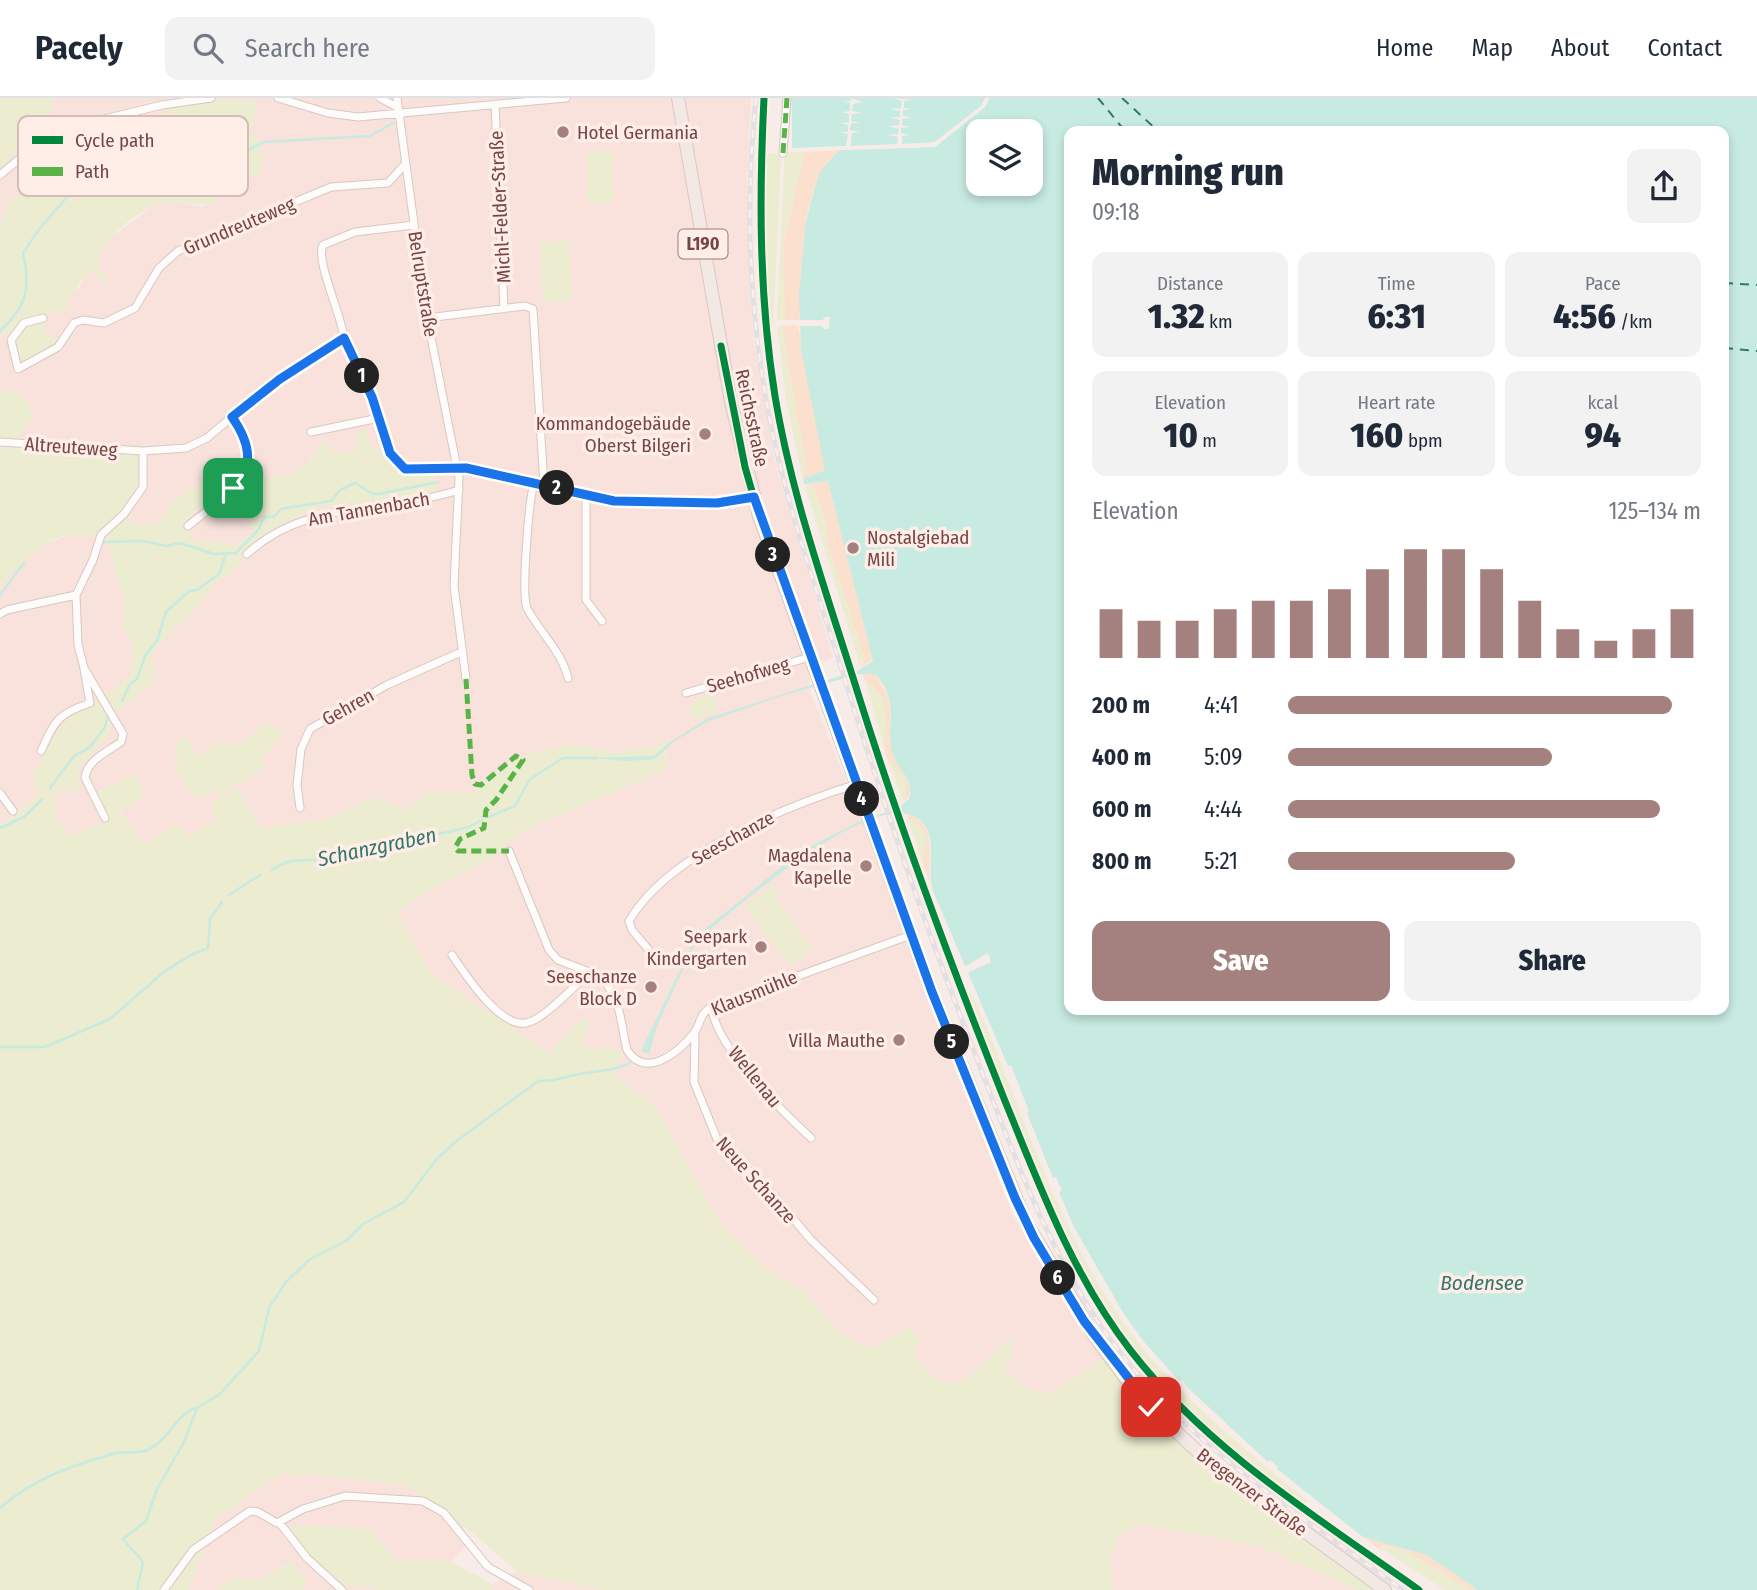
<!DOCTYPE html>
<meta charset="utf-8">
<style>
:root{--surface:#fff;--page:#f2f2f3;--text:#1f2937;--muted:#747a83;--line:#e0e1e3;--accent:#a4807e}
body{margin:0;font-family:"Fira Sans Condensed",sans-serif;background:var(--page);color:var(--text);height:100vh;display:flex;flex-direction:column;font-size:26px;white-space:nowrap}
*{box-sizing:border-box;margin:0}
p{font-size:23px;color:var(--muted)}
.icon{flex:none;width:38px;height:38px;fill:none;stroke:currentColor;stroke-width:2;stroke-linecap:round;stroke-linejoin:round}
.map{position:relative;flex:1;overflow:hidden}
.drawer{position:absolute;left:1064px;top:28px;width:665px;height:889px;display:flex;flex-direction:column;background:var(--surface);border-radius:14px;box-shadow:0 4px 10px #0003}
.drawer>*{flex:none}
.tools{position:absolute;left:966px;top:21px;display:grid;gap:14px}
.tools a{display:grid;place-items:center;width:77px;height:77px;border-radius:14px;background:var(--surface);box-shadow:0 4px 10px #0003;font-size:35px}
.pin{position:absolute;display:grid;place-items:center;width:60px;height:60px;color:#fff;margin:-30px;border-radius:14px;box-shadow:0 4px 10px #0006}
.km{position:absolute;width:35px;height:35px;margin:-18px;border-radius:50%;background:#222;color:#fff;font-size:19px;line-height:35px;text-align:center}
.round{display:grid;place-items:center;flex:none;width:74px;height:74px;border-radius:14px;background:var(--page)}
.head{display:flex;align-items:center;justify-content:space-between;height:119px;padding:0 28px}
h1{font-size:38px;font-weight:800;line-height:52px}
.figures{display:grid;grid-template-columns:repeat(3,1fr);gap:10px;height:119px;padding:7px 28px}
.figures div{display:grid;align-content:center;border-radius:14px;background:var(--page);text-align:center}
.figures b{font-size:35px;font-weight:800}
.figures small{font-size:19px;font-weight:400}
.figures p{font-size:19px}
.chart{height:196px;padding:14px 28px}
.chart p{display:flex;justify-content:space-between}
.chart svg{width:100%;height:126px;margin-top:7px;stroke:var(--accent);stroke-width:6}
.primary-button{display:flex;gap:14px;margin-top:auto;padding:14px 28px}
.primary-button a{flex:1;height:80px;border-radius:14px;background:var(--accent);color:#fff;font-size:28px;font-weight:800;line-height:80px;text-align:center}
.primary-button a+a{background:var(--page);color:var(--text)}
ul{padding:0 28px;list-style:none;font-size:23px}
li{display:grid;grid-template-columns:112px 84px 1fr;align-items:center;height:52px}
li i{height:18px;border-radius:9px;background:var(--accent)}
header{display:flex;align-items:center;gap:42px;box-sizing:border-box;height:98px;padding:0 35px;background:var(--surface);border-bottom:2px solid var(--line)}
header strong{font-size:33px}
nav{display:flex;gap:38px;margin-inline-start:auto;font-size:24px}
.search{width:490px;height:63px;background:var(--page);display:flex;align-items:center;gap:18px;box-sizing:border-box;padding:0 24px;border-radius:14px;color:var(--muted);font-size:26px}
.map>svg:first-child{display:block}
</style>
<header>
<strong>Pacely</strong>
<div class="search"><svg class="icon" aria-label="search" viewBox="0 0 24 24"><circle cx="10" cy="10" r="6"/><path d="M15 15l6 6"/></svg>Search here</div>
<nav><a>Home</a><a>Map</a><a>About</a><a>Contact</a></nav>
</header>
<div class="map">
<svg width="1757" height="1492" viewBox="0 0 1757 1492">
<rect width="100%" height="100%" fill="#f7ece7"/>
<path fill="#f8e2db" d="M53,0H751L747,84L753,241L775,365L833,560L808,569L810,594L876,756L1013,1119L1104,1260L1051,1296L1027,1290L1003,1271L1013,1253L1011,1240L968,1279L953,1286L934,1280L894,1240L870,1251L839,1234L804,1194L765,1170L720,1125L655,1008L614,977L595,953L581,948L588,927L582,919L550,956L432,877L397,816L426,794L486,764L522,733L666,672L667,645L617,655L576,646L517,661L468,696L428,694L406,712L372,699L325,722L261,730L238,690L212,705L218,721L187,739L173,727L145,747L120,713L105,716L103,725L70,739L55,717V693L107,639L114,616L154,584L152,556L216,483L232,475L248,452L281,427L315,410L345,407L382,410L435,396L433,374L406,372L382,351L336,356L329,349L327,340L302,372L288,379H264L241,411L254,434L237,446L194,443L185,423L204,407L216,390L206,381L173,404L165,420L156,426L134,428L125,420L139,387L14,344L5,295L0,292V241L6,233L44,234L48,212L64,214L72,194L80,189L85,177L93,173L108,180L100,172L97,158L107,143L157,105L177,104L201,109L215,104L221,92L233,81L258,78L251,37L257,2L148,40L129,42L122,23L66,26L61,36L60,67L41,82L31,65V83L7,108L0,126V69L48,31Z
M73,435L106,438L126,511L123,529L134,548L132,576L111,595L72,618L56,635L32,680L40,697L0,727V490L14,472L41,448Z
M288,1374L298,1379L307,1376L405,1387L463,1427L465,1448L451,1464L395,1461L369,1430L375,1492H304L305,1478L289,1464L259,1483L233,1480L216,1492H189L215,1422L275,1379Z
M1142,1426L1259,1448L1358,1492H1113L1109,1462L1119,1436Z
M518,1474L606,1492H492V1486Z"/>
<path fill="#ebecd0" d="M0,0H53L48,31L0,69Z
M219,2H257L251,37L262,46L264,64L258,78C236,81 226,83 215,104C200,109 192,105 177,104C146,102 113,133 97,158L100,172L109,180L102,182L93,173C78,180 70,200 64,215L48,213L44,234L58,242L42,257L23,266L7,234L0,241V126L7,108L31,83L27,66L31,65L41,82L60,67L61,36L66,26L109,15L122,23L130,42L148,40L168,10Z
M587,53H613V105H587Z
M785,54H805L783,148L785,222H777Z
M767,56H781L773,227H769L765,154Z
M569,143L571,203L543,204L541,144Z
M777,228H782L807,375L802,378L786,301Z
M12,290L31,309V322L14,344L139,357C139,366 141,376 139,384C137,399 105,438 89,438C76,439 70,434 57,440C34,450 15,470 0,490V292L5,295Z
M365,331L371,352L382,351L406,372L433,373L436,396L382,411L345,407L315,410L281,427L248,452L232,475L216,483L198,508L152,555L155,584L114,616L107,639L78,670L79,692L55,694V717L70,738L103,725L105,716L96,695L136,675L144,697L120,714L145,747L174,727L184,730L187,739L217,721L211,705L238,690L261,730L325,722L372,699L406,712L428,694L468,696L525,657L576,646L617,655L667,645L666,672L522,733L486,764L426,794L397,815L432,877L550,956L583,919L589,927L581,948L595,953L602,948L622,955L614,977L655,1008L720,1125L765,1170L804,1194L839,1234L870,1251L910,1229L919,1241L913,1258L934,1280L953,1286L968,1279L1011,1239L1013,1253L1004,1271L1027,1290L1051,1296L1104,1260L1153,1318L1376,1492H1358L1259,1448L1142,1426L1119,1436L1109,1462L1113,1492H606L518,1474L463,1427L405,1387L307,1376L298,1379L288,1374L275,1379L215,1422L189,1492H0V727L40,697L32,680C42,659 52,636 70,620C89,603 113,595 132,576L134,548L122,529L126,511L106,438L125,420L134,427C171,427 155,422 174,403C182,394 196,388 206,380L216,390L204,407L185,422L194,443L237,446L254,434L241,411L233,412L225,406L241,388H260L264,379C300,379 308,368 327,339L329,349L336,356L357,353L356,335Z
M805,388H814L825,422L828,448L864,558L860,567Z
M866,585C892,595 888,632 886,655Z
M714,596L718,614L693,621L689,607L695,605L694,601Z
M267,624L284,636L260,661L266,669L221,697L216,691L196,702L172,664L180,660L173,646L185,638L199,659L216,646H240Z
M889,662C901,671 914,690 903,704Z
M908,721L919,727L928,741L922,763Z
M775,784L779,806L796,823L793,827L813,851L791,868L745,809Z
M972,896C1023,1009 1056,1135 1131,1235C1179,1299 1246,1352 1307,1403L1305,1405C1218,1345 1141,1274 1087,1182C1058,1133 1039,1079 1018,1027C1001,984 983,941 966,898Z
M288,1427L370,1430L395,1461L451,1464L492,1486V1492H375V1489L345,1488L309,1457Z
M1389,1448L1403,1451L1471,1492H1445L1379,1449Z
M290,1464L305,1479L304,1492H216L233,1479L259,1483Z"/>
<path fill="#fbe0ce" d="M839,52C795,95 805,166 799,222H785L783,148L805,54Z
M798,227L826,372L803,381L802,378L807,375L782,228Z
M828,382L873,561L861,570L864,557L828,448L825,422L814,389L804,386Z
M863,576H875L889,600L892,652L911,692L904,707C913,668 889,676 886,654C884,632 894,596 866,585Z
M906,714C942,729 924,758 931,787L922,763L928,741L919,727L908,721Z
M1363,1439L1427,1457L1478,1492H1471L1403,1451L1382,1447L1380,1449L1382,1453Z"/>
<path fill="#c7eae1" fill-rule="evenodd" d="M791,0H985L981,8L933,45L786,51Z
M990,0H1757V1492H1478L1427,1457L1363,1439L1277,1371L1278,1369L1270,1362L1268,1364L1188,1290L1183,1282L1180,1283L1175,1278L1144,1244L1122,1213L1074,1129L1059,1094L1062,1092L1056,1079L1053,1080L1027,1015L1029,1013L1011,967L1008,968L933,793C926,770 938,744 923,725C883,679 737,810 704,836L693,850L657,928L649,956L641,953L691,849L705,831L800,754L858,724L898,710L909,701C915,683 898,672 893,656C884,627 902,605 875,576H860L781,598L709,623L676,642L655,661L627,663L594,660L654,658L670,644L708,620L859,572L873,563L828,383L804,386L803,381L825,372L801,251L799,198L805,129L811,103L820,74L839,52L935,49L985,9ZM978,33H1031V86H978ZM1069,33H1724V912H1069Z"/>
<path fill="#f7ece7" d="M792,0V50L846,48L848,36L840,34H848V27L840,25L849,24V16L842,14L850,13V5L843,4L851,3V0L863,4L853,6L852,13L862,15L852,16L851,23L861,25H851L850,32L860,34L852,35L851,48L897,46L898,39L888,37L898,36L899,31L889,28L899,27L900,22L890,20L900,19V13L891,11L901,10L902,3L892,0L914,2L904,3V10L913,11L903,12V18L912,20L902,21V27L911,29L901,30V35L910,37L902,38V46L935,44L981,9L985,0H990L985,9L935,49L786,54Z
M824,219H830L829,231H823V228H795V222H823Z
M988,855L991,864L965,876L962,870Z"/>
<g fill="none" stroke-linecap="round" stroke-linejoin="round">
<path stroke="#c7eae1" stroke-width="2.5" d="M0,233C27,208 31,191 23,155L40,130L86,77L127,52L164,54L224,64L264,44L370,38L393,25
M104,444L142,443L167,448L180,445L214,456L236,455L259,431L264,419H274L281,411L331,403L340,392L355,385L371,395L378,396L439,384
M0,497L24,465
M122,603L130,586L137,581L145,558L157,543L166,514L189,493L197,492L219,476L226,456
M50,690L74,658L90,649L105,629L108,616
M488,719L515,708L530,681L563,660H597
M0,730L24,719L42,701
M272,772C277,769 283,765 288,764C310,758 334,769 351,752L448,734L469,729L482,722
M229,797L260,777
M0,949H45L110,921L166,872L193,856L208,850L210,821L222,804
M0,1410C36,1379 71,1368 116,1355C126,1353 139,1356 148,1352C168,1342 176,1317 196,1310
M137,1492L143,1464L123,1441L146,1423L157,1391L184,1344L197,1310L220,1296L259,1253L269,1210L286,1184L310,1161L346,1143L363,1126L404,1104L436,1062L454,1045L538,983C556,984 568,977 586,975C604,972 617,972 634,963"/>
<path stroke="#35766b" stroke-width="2" stroke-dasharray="9 7" stroke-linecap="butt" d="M1098,0L1125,33
M1122,0L1158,33
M1724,185L1757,187
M1724,250L1757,253"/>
<g stroke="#d8c7c5" stroke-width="9">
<path id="street" d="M278,0L328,15L358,19L566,0
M380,0L397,9
M397,0L426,214L459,380L454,488L466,581
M495,6L504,211
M783,55L787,0
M0,77L51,34L162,7L211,0
M43,220L24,225L11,242L18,271L58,249L74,225L83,222L104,225L135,210L159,170L178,153L331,89L388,85L405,66
M427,220L525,208L533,211L544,387
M344,240L372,299L390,355L405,371L465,370L614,403L717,405L754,399
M311,334L379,320
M0,344L143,353L186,350L207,340L258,297L344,240C342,218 315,162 323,147L355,134L414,127
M534,385C529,402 521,496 527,510C540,535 561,552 568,580
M586,396V502L602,523
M188,428C216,404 239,396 250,358L232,319
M247,456C306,401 387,415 459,392
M0,516L7,512L76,497
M686,595L810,559
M41,653C55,623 57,616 90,605L84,571
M0,695L13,713
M300,710L297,687L301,651L310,631L387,587L461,554
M105,720L85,680C87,662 107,654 121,644L123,636L84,570L78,547L76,497L93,462L101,437L124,416L143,389V353
M509,753L549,852L558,862L600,878C622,901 620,924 627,952C646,982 679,954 694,935C701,926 699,915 712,909L911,837
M452,857C465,876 500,930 526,925C544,922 574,887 590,875
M653,857L632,832L629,823C668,756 786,708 857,686
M712,909C714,947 783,1014 811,1040
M695,934L694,984L717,1041L777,1101L811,1142L874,1202
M279,1424L307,1460L342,1492
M164,1492L193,1452L250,1413L258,1414L277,1425L303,1411L345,1398L423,1403L444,1415L488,1469L529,1492"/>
</g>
<g stroke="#d9c8c6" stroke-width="14">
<path id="primary" d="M678,0L731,304L759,418L932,894L1026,1124L1093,1236L1126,1281L1167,1325L1209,1364L1385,1492"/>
</g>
<use href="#street" stroke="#fefcfb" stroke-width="7"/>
<use href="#primary" stroke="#f2e8e4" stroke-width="12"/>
<g stroke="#e3e0e4" stroke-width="5">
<path id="rail" d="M756,0C744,115 750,234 775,347C794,430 823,511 848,592C884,706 922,819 965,930C1007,1037 1044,1151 1113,1245C1190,1349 1300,1417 1403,1492"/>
</g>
<use href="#rail" stroke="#ffeee8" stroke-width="2.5" stroke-dasharray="8" stroke-linecap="butt"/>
<path stroke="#5ab347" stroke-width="5" stroke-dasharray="10 5" stroke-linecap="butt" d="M783,55L787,0
M466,581L472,677L475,686L481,687L516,658L523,662L496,702L486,712L484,730L460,741L455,750L458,753H509"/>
<g stroke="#ffeee8" stroke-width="11">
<path id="cycleway" d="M764,0C759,100 759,199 775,298C792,401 829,502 860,602C903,738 952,870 1005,1003C1041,1091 1073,1178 1131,1253C1208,1352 1318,1420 1419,1492
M721,248L745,369L759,418L810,559L932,894L985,1028L1026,1124L1063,1189"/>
</g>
<use href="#cycleway" stroke="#00873e" stroke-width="7"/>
</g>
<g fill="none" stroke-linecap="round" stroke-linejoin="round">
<g stroke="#fff" stroke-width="14">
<path id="route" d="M233,390C256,368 249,343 232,319L280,281L344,240L372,299L390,355L405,371L466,370L614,403L717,405L754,399L932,894L1015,1100L1034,1140L1084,1223L1151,1309"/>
</g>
<use href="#route" stroke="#1a73e8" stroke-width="9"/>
</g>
<g fill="#a4807e" stroke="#ffeee8" stroke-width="2.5">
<circle cx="563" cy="34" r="7"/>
<circle cx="705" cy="336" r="7"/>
<circle cx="853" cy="450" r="7"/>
<circle cx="866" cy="768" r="7"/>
<circle cx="761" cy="849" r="7"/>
<circle cx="651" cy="889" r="7"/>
<circle cx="899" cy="942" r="7"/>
</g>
<g text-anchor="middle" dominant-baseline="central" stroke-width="7" stroke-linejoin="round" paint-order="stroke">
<rect fill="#ffeee8" stroke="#a07876" stroke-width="2" x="678.5" y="131.5" width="49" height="29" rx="5"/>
<g font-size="18" font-weight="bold" fill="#774645">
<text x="703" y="146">L190</text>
</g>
<g font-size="19" fill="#774645" stroke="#ffeee8" text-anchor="end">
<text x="577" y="34" text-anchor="start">Hotel Germania</text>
<text x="691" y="325">Kommandogebäude<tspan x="691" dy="22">Oberst Bilgeri</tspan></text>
<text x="867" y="439" text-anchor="start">Nostalgiebad<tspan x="867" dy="22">Mili</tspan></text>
<text x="852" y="757">Magdalena<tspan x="852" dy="22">Kapelle</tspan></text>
<text x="747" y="838">Seepark<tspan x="747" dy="22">Kindergarten</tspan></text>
<text x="637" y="878">Seeschanze<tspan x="637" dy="22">Block D</tspan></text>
<text x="885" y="942">Villa Mauthe</text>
</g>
<g font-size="19" fill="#774645" stroke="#ffeee8">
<text transform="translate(500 109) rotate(-93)">Michl-Felder-Straße</text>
<text transform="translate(239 128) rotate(-23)">Grundreuteweg</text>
<text transform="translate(423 186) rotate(81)">Belruptstraße</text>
<text transform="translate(752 320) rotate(78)">Reichsstraße</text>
<text transform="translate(71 349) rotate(4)">Altreuteweg</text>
<text transform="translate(369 411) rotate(-10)">Am Tannenbach</text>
<text transform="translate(748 577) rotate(-16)">Seehofweg</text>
<text transform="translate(348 609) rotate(-29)">Gehren</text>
<text transform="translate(733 740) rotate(-29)">Seeschanze</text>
<text transform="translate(754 895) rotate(-22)">Klausmühle</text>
<text transform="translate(755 979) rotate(51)">Wellenau</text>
<text transform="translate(756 1082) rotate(48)">Neue Schanze</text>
<text transform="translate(1252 1394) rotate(37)">Bregenzer Straße</text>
</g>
<g font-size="21" font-style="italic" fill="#35766b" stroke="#ffeee8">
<text transform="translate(377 749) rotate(-12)">Schanzgraben</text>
<text x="1482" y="1185">Bodensee</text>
</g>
</g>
<rect x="18" y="18" width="230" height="80" rx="10" fill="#ffeee8" stroke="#d6bcb7" stroke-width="2"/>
<rect x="32" y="38" width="31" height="8" fill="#00873e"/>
<rect x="32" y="69" width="31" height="9" fill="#5ab347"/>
<g font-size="19" fill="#774645">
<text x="75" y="49">Cycle path</text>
<text x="75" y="80">Path</text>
</g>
</svg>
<div class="tools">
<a><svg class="icon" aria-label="layers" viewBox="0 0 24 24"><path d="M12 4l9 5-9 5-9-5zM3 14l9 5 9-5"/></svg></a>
</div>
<div class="pin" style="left:233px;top:390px;background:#1e9e55"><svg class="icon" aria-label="arrive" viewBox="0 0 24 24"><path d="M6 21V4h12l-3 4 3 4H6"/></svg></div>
<div class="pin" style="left:1151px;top:1309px;background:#d93025"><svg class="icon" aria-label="check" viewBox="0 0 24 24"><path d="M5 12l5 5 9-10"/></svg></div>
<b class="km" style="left:362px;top:278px">1</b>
<b class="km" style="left:557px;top:390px">2</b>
<b class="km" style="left:773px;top:457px">3</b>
<b class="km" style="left:862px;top:701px">4</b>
<b class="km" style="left:952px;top:944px">5</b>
<b class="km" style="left:1058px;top:1180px">6</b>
<section class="drawer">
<div class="head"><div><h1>Morning run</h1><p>09:18</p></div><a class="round"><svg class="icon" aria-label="share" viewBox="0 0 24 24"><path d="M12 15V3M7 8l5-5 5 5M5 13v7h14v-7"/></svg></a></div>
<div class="figures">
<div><p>Distance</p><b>1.32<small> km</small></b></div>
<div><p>Time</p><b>6:31</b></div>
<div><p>Pace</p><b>4:56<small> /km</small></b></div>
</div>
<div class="figures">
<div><p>Elevation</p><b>10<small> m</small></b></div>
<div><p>Heart rate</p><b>160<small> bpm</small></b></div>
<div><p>kcal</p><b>94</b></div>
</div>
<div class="chart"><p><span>Elevation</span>125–134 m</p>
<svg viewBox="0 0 160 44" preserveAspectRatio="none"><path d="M5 44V27M15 44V31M25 44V31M35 44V27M45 44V24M55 44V24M65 44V20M75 44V13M85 44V6M95 44V6M105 44V13M115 44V24M125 44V34M135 44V38M145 44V34M155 44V27"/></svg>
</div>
<ul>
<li><b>200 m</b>4:41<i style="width:93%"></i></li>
<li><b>400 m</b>5:09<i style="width:64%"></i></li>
<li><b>600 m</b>4:44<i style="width:90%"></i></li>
<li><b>800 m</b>5:21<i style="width:55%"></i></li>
</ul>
<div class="primary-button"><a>Save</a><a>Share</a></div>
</section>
</div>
